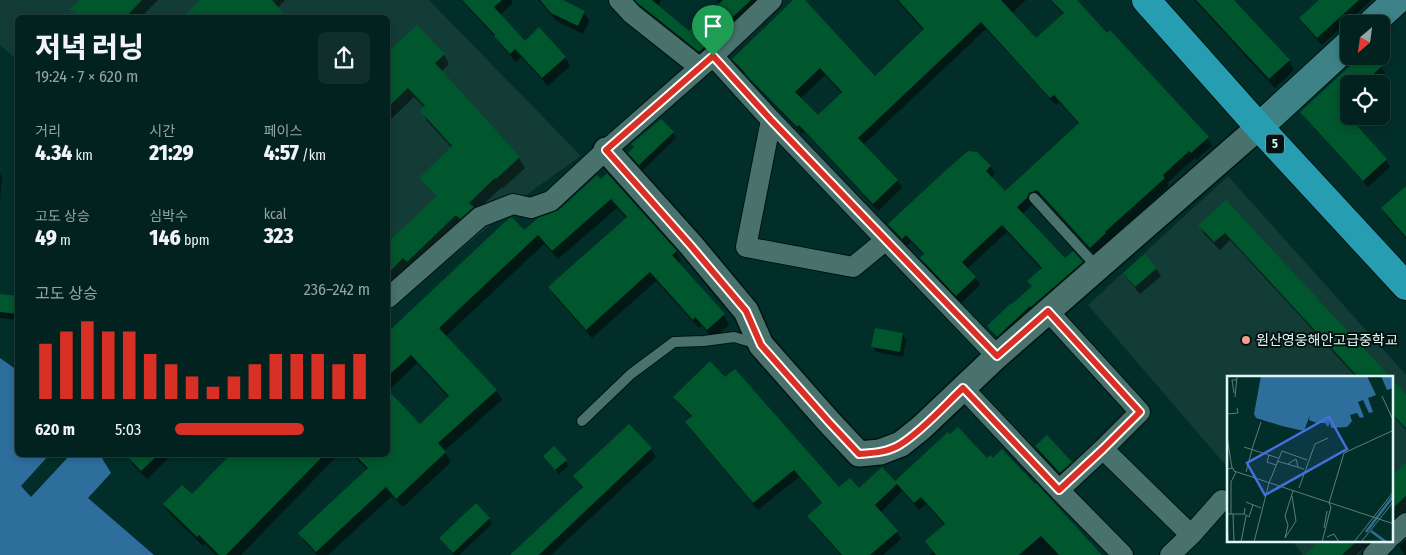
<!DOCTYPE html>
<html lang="ko">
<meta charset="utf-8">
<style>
:root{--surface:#02221f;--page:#102f2c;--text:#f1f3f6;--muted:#96a4a4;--line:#233f3d;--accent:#d93025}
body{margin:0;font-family:"Fira Sans Condensed","Noto Sans KR",sans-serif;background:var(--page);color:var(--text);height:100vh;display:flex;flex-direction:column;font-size:19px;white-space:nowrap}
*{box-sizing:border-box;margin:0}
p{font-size:16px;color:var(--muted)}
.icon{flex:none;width:28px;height:28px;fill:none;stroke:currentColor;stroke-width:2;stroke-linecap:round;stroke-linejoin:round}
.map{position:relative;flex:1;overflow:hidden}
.drawer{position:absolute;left:15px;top:15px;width:375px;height:442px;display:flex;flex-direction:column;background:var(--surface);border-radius:8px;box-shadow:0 2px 8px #0003,0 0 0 1px var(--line)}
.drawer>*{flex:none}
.needle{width:32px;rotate:209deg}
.tools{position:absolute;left:1340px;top:15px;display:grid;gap:10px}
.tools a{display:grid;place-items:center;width:50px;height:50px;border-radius:8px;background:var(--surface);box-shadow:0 2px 8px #0003,0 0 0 1px var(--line);font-size:25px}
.pin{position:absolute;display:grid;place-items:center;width:42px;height:42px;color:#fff;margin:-51px -21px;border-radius:50% 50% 50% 0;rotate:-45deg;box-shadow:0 0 5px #0007}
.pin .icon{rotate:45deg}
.round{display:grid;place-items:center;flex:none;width:52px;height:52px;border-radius:8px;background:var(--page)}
.headline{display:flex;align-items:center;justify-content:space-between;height:85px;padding:0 20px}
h1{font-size:28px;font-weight:800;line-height:38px}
.figures{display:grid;grid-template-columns:repeat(3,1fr);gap:8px;height:85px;padding:5px 20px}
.figures div{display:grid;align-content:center}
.figures b{font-size:21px;font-weight:800}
.figures small{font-size:14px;font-weight:400}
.figures p{font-size:14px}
.chart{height:140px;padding:10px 20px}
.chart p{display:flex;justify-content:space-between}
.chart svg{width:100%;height:90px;margin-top:5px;stroke:var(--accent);stroke-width:6}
ul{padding:0 20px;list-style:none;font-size:16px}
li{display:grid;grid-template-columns:80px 60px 1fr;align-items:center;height:38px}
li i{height:12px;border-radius:6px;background:var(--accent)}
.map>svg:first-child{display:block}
</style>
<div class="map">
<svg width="1406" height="555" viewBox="0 0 1406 555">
<rect width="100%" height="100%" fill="#022e29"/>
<path fill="#143c37" d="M0,0H429L581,156L533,190L388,309V18H18L17,60L0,45Z
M1228,176L1406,375V509L1392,522V378H1228V468L1088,305Z
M1292,541H1372L1358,555H1303Z"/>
<path fill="#2e6e9d" d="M0,358L17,370L18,455H49L21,486L31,497L70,455H100L111,473L88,498L154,555H0Z"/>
<path fill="#0007" fill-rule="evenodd" d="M81,0H158L140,18H77L72,9Z
M202,0H285L278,8Z
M461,0H511L513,3L500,15L525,42L565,57L570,66L548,86L521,57L516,62L501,45L497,39Z
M538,0H562L584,12L589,21L583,34L557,21Z
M636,0H661L658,6L689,32L720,4L717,0H766L705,60L647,14L641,8Z
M795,0H803L875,78L924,31L896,0H1026L1012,13L1036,40L1064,15L1050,0H1075L1208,138L1212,146L1196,160L1195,158L1167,183L1169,186L1109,241L1110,242L1095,255L1042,197L1033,201L1031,206L1022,214L1065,260L1082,262L1086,270L1003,344L993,334L989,326L1032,287L1029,282L1042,270L1007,232L967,269L975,277L980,285L961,303L926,266L921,258L924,256L911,242L907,246L894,232L889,224L990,166L995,174L991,178L1005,193L1079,124L1059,102L1056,105L986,29L863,145L897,181L902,188L878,211L805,132L802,134L753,83L738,67L734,59ZM825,75L842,94L818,117L800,99Z
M1194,0H1233L1289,60L1294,70L1275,88Z
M1321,0H1372L1322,45L1305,26L1300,18Z
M417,26L444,54L449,64L441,72L519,158L525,168L503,188L502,187L475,212L388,288V244L439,196L452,148L427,121L422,111L425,108L414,97L388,122V54Z
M1362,56L1381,67L1385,74L1375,84H1349L1344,113L1386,160L1390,167L1368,187L1306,119L1302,112Z
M673,133L676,138L643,170L630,153L635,148L632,144Z
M0,173L2,177L0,201Z
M597,176L676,251L681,261L678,263L724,315L729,325L713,339L702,326L699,328L656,281L592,338L555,297L550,288L627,219L617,208L558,259L544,244L446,336L496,390L502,400L444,451L451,462L403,507L392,496L328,555H317L305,542L300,533L367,470L353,455H388V391L419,425L449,398L417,363L388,391V333L508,220L524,232L560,211Z
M1406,188V239L1388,218L1382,209Z
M1226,201L1389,378H1357L1230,240L1220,250L1204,234L1200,225Z
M1156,268L1161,276L1140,294L1129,281L1124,274Z
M0,296L18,297V320L0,318Z
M903,335L906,340L903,357L876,352L873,347Z
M1392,381L1406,396V430L1392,415Z
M674,397L839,489L859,490L987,460L1099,555H929L933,552L926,541L945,526L926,504L919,510L902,491L880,513L897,532L901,539L883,555H839L840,554L813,524L809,516L822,504L799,477L758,510L691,430L686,422L692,418L679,404Z
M629,425L651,449L656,457L551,555H512L583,489L575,476Z
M1036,447L1071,463L1074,468L1063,478L1039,452Z
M127,455H172L147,479L133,465Z
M179,455H188L184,459Z
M232,455H338L241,555H216L205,544L203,546L170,514L164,504L192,496Z
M547,461H566L568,466L559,474Z
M1406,465V510L1392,523V477Z
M476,505L489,519L492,524L459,555H454L440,538Z
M1406,540V555H1404L1399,546Z
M1323,541H1372L1356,555H1308Z"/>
<path fill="#00562d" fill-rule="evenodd" d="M79,0H142L125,18H79L70,9Z
M200,0H272L288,18H182Z
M462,0H502L494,7L525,41L539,27L566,57L542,78L515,49L510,54L494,36L495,35Z
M540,0H563L585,11L578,26L551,13Z
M635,0H652L689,31L723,0H751L705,43L707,45L699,52L640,5Z
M793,0H805L875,76L924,29L898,0H1001L1036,38L1064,13L1051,0H1077L1107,33L1110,30L1209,137L1191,153L1189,151L1163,175L1165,178L1105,232L1106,233L1090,248L1037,190L1029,193L1027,198L1017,207L1065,258L1073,251L1083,262L1031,307L1030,306L997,337L987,326L1011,303L1012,304L1032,286L1027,281L1042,268L1002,225L962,262L976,277L956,296L920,258L924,254L906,235L902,239L888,224L945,171L968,151L977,152L991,166L986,171L1005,191L1079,123L1054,95L1050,98L981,22L858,138L898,180L873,204L799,125L797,127L746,75V74L732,59ZM820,68L842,92L818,115L795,92Z
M1196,0H1234L1290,60L1269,79Z
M1319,0H1359L1317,38L1299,18Z
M417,25L445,54L435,63L520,157L496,179L495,178L469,203L474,207L460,219L456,215L407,262L403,258L388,273V242L437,196L419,178L452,146L420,111L425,106L408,88L388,107V52Z
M1361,56H1372L1382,66L1363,84H1349V117L1387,159L1363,181L1300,112Z
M661,119L674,132L639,165L628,153L634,147L631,144Z
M607,173L677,251L672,255L725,314L707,330L695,317L693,320L650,272L586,330L548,287L627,217L611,199L552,251L538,235L439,328L497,390L438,443L446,452L396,499L386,487L316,552L298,533L368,468L355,455H388V390L420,424L449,396L411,355L388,376V332L508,219L512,217L524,230L538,218L559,210L597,175L601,179Z
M1406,186V237L1381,208Z
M1226,200L1391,378H1359L1225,233L1214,242L1198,225Z
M1145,254L1157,268L1135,287L1123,273Z
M0,294L18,296V314L0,312Z
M875,328L903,333L900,352L871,347Z
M710,361L725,377L735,369L839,487L850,478L859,488L882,467L895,481L948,432L950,434L958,427L987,458L991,455L993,458L1002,449L1035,484L1036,483L1048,496L1102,555H1059L1041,536L1019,555H936L925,541L945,524L921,497L914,503L897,484L875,505L898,531L870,555H842L807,516L822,503L794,470L753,503L685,422L692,416L673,397Z
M1392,379L1406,394V428L1392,414Z
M629,424L652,448L539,555H510L583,487L573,476Z
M1047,435L1072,462L1060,473L1035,446Z
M554,446L567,460L555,470L543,456Z
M126,455H158L141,471Z
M230,455H324L226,555H219L199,535L197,537L163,504L182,485L192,494Z
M1406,463V496L1392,509V476Z
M476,503L490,518L453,553L439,538Z
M1320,541H1357L1342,555H1305Z"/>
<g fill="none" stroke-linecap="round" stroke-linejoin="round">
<g stroke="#011411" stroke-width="12">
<path id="service" d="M1034,198L1098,268
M582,421L631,374L674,342L704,341L734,337L758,344"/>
</g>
<g stroke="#011411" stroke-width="22">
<path id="minor" d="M619,0L632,14L699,67
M713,56L771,120L997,356
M771,120L746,247L853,267L886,240
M388,298L480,217L513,204L531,208L551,201L606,150L713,56L772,0
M1048,311L1140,412L1103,449L1059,490
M963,388L1059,490L1123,555
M1103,449L1191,535
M1392,536L1406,523
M1170,555L1191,535L1222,500
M1373,555L1387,541"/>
</g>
<g stroke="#011411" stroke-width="28">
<path id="tertiary" d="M606,150L691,245L746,311L761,345L829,422L859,454L880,452L901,444L921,428L997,356L1259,127"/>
</g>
<g stroke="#011411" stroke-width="30">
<path id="secondary" d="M1371,24L1397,0
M1259,127L1349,44"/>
</g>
<g stroke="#011411" stroke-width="30">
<path id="trunk" d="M1146,0L1259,127L1406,286"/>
</g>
<use href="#service" stroke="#49726c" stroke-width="10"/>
<use href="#minor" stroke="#49726c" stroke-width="20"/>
<use href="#tertiary" stroke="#49726c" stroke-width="25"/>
<use href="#secondary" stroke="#3c8286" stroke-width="28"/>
<use href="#trunk" stroke="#269db0" stroke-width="28"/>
</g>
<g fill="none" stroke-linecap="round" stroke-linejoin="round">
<g stroke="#fff" stroke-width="10">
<path id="route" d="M713,56L771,120L997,356L1048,311L1140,412L1103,449L1059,490L963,388C945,405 922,431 901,444C889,452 874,453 859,454L829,422L761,345L746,311L691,246L606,150Z"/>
</g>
<use href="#route" stroke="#d93025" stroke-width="6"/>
</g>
<circle fill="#f49e88" stroke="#041311" stroke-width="2" cx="1246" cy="340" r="5"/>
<g text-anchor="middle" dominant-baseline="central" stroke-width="4" stroke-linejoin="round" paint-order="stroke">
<rect fill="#041311" stroke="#9fb3af" stroke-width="1" x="1266" y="134.5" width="18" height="19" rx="4"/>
<g font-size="12" font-weight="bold" fill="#e1f7f3">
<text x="1275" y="144">5</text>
</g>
<g font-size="14" fill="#e1f7f3" stroke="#041311" text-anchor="start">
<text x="1256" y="340">원산영웅해안고급중학교</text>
</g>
</g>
<g transform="translate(1227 376)">
<rect width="166" height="166" fill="#022e29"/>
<path d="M34,0H140L149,19L141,22L146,36L142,37L136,24L131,26L137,41L133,42L130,37L123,39L125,45L120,51L104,52L103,46L101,51L98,47H90L82,44L83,39L77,55L55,50L29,42L27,38ZM154,0H166V12L160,14Z" fill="#2e6e9d"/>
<path fill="none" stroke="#2e6e9d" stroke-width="2.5" d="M144,155L159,166M139,156L167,119"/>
<path fill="none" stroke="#5b7e7a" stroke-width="1" d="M7,17L5,4H10M155,20L167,46M8,21L10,0M0,38L11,37L10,32M0,61L5,92M17,71L51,82M25,73L34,46M42,79L40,86L49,89M50,85L77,93M61,88L69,83L71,91M0,93L6,92L7,95L167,148M19,96L25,74M42,107L55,75L80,84M72,112L88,68L101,62M65,120L69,145L58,162L61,149L58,140L66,115M19,126L34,132M0,138H6L7,166M0,138L1,166M4,138V106L9,96M6,138H17L18,132M17,138L22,141L26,129M97,152L100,135M100,161L107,158L112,166M14,166L19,140M27,166L42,107M95,166L104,131L102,127L117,77L167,54M127,166L167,115M134,166L167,125"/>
<path fill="#4470dd" fill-opacity="0.15" stroke="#4470dd" stroke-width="2.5" d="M102,41L120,73L38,119L20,87Z"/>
<rect width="166" height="166" fill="none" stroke="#e1f7f3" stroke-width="2.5"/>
</g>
</svg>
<div class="tools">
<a><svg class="needle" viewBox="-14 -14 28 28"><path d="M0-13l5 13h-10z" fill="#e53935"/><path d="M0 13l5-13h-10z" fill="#96a4a4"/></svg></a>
<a><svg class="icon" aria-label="locate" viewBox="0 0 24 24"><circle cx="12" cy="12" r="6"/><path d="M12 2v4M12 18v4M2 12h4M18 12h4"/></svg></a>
</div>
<div class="pin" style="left:713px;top:56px;background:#1e9e55"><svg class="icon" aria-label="arrive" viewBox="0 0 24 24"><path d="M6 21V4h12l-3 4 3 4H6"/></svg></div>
<section class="drawer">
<div class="headline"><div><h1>저녁 러닝</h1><p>19:24 · 7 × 620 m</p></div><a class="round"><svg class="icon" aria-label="share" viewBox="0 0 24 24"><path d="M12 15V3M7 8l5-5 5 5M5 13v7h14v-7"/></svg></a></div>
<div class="figures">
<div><p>거리</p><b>4.34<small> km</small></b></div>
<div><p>시간</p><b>21:29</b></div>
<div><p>페이스</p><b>4:57<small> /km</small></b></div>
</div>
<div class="figures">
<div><p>고도 상승</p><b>49<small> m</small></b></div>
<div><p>심박수</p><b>146<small> bpm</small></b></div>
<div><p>kcal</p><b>323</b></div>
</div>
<div class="chart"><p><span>고도 상승</span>236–242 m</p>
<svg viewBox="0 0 160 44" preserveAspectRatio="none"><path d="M5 44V17M15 44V11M25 44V6M35 44V11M45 44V11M55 44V22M65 44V27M75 44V33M85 44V38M95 44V33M105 44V27M115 44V22M125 44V22M135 44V22M145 44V27M155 44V22"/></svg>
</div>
<ul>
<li><b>620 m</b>5:03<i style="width:66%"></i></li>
</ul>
</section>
</div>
